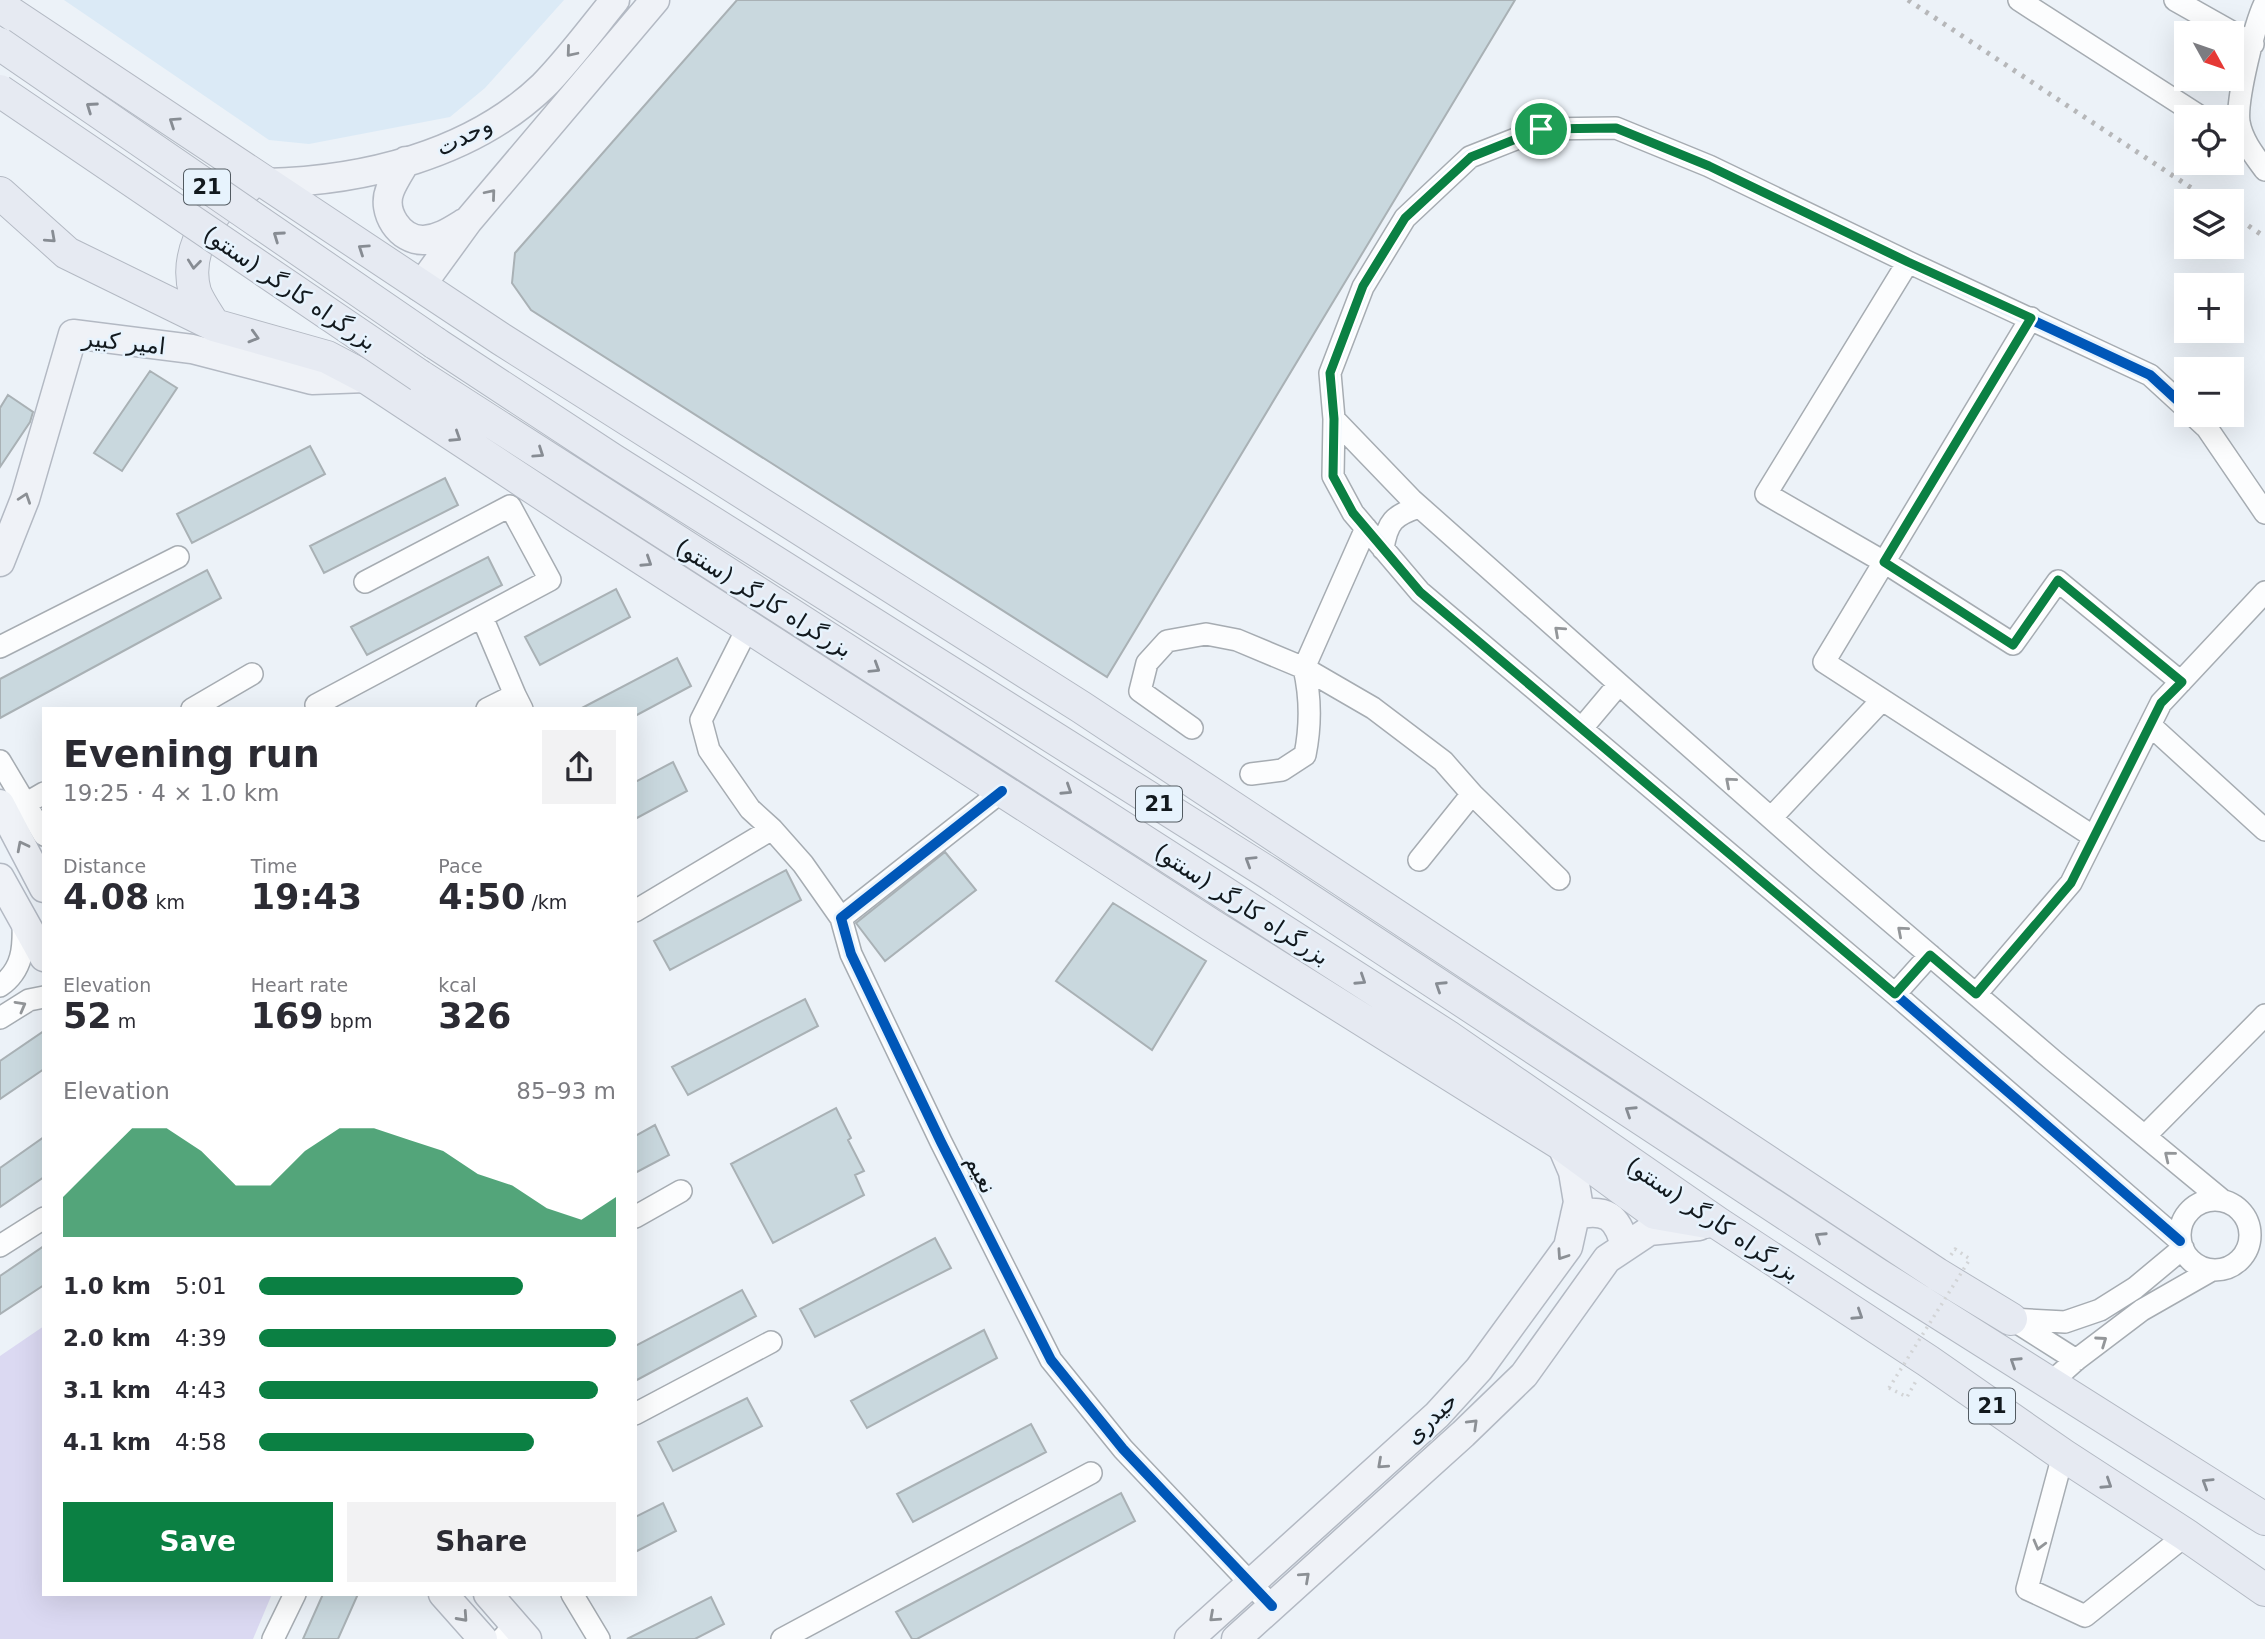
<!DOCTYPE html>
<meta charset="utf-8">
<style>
:root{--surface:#fff;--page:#f2f2f3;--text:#2b2b33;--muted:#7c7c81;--accent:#0b8043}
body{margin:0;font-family:"DejaVu Sans",Cairo,sans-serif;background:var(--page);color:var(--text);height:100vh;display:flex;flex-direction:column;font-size:26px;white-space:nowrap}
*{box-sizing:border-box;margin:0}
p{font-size:23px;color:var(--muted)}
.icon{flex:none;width:38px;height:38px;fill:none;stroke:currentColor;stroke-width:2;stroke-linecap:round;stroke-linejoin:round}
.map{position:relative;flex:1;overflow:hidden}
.sheet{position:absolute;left:42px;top:707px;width:595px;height:889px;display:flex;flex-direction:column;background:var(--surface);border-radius:0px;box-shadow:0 7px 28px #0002}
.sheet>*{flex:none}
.needle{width:46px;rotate:130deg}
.buttons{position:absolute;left:2174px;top:21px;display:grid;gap:14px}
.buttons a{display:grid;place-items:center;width:70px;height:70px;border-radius:0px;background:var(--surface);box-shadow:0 7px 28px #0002;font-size:35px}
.pin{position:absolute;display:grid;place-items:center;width:60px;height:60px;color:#fff;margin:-30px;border:4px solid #fff;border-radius:50%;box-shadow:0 2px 7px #0007}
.round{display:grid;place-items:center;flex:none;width:74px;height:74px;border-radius:0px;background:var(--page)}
.summary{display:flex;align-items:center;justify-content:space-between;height:119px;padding:0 21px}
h1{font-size:38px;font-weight:700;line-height:52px}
.figures{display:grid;grid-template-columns:repeat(3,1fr);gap:10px;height:119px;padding:7px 21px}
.figures div{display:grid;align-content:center}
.figures b{font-size:35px;font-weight:700}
.figures small{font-size:19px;font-weight:400}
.figures p{font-size:19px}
.chart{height:196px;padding:14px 21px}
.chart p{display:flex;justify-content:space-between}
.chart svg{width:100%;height:126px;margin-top:7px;fill:var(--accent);opacity:.7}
.cta{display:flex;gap:14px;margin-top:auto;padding:14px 21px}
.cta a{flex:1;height:80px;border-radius:0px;background:var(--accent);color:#fff;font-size:28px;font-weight:700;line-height:80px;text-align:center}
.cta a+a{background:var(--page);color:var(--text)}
ul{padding:0 21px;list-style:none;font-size:23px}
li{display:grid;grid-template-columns:112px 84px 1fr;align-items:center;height:52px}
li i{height:18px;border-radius:9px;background:var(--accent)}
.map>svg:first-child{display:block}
</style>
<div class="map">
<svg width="2265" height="1639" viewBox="0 0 2265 1639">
<rect width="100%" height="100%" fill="#ecf2f8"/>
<path fill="#dbeaf6" d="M64,0H564L485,88L450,117L309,144L269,140Z"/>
<path fill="#dbd9f2" d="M44,1326V1594H272L253,1639H0V1356Z"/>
<path fill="#c9d8de" stroke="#a9b1b5" stroke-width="2" d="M737,0H1515L1107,677L531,310L512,283L515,253Z
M150,371L177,388L122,471L94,453Z
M8,395L33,412L30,422L0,467V408Z
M310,446L325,474L192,543L177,514Z
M445,478L458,505L324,573L310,546Z
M488,557L502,585L367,655L351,627Z
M207,570L221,598L0,718V679Z
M616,589L630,617L540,665L525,637Z
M677,658L691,686L635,716V709H580Z
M673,762L687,791L635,819V782Z
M945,852L976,890L885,961L856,923Z
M786,870L801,900L670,970L654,941Z
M1113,903L1206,961L1152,1050L1056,981Z
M805,999L818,1026L688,1095L672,1067Z
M44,1031V1069L0,1099V1061Z
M836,1108L851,1138L848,1140L864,1171L855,1175L864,1195L773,1243L731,1164Z
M655,1125L669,1155L635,1173V1136Z
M44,1137V1177L0,1207V1168Z
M935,1238L951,1268L815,1337L800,1309Z
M44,1246V1285L0,1314V1276Z
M742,1290L756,1316L635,1381V1346Z
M984,1330L997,1358L867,1428L851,1401Z
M747,1398L762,1426L673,1471L658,1442Z
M1031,1424L1046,1452L913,1522L897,1494Z
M1121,1493L1135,1521L917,1639H912L896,1612Z
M663,1503L676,1531L635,1552V1517Z
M323,1594H358L338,1639H303Z
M711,1597L724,1624L695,1639H627Z"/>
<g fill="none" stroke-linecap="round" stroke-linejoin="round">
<g stroke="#a6acb2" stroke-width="24">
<path id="minor" d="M2019,0L2201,117
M2175,0L2253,44
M2265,3C2255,23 2236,100 2239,122C2242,140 2254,155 2265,170
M1908,262L1766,494L1884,562L2013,644L2058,581L2181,682
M2031,318L1824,662L2094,837
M2193,415L2207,428L2265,513
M1334,419L1412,500L1619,684L1822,863L2055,1062L2222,1200
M1383,549C1387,522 1394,515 1419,507
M482,617L515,695
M748,627L701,720L709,750L750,809L772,829L803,864L841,918
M0,647L178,557
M1304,668L1373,708L1443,761L1472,794L1419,860
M316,705L550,580L510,506L365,582
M192,709L252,674
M487,709L515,695L522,709
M2150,725L2265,830
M1192,728L1140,691L1147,663L1167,641L1206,634L1237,640L1304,668L1366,528
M1582,728L1619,684
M0,761L44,835
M1251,774L1282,770L1305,755C1311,725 1311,698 1304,668
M1002,791L841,918L851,954L941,1142L1051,1360L1123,1449L1272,1606
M1472,794L1559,879
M25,804L44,793
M1771,818L1882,700
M635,911L772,829
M0,986C23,970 24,947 23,922
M1895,994L1930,955
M1976,994L2071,883L2161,703L2265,592
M0,1018L29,1000L44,997
M2145,1136L2265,1015
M2180 1235a35 35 0 1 1 70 0a35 35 0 1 1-70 0Z
M635,1217L681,1191
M2180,1241L1895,994L1420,592L1353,513L1333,476L1334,419L1330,373L1363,287L1405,218L1470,157L1541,129L1616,128L1709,166L1908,262L2150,375L2186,408
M0,1246L44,1218
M2011,1319L2065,1322L2100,1310L2135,1288L2183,1248
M2013,1320L2076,1360
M2049,1384L2076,1360L2142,1310L2212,1270
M635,1414L771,1342
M2063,1455L2027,1589L2085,1616L2186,1535
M572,1594L599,1639
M273,1639L295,1594
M502,1639L515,1625
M782,1639L1091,1473"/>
</g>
<g stroke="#b3b9c3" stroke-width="31">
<path id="major" d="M406,161C401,170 394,180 390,190C381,212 400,241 424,240C439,239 451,231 464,223
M266,183C363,181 471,155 543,86C567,62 593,27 615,0
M420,287L468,221L655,0
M0,562L25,499L73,334L192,349L312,380L367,378
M0,804L44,888
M0,878L44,957
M1575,1215C1606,1208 1618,1216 1625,1247
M443,1594L483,1639
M488,1594L527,1639
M1189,1639L1437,1415L1479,1369L1568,1247L1578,1202L1573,1172L1561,1144
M1236,1639L1463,1434L1524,1375L1607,1259L1649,1231L1699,1226"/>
</g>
<g stroke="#b3b9c3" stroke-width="34">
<path id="highway" d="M0,6L501,339L1081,707L1937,1274L2011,1319
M0,193L67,253L214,325L327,357L367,378L576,516L1211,925L1561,1144L1655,1213L1707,1222
M214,325C208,315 199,303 195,292C185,258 204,220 229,199C235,194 240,188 247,187
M435,343L613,460L1270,874L1877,1274L2265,1519
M420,376L1447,1036L1719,1224L1928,1361L2063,1455L2186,1535L2265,1590"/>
</g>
<path stroke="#d2d4d6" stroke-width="3.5" stroke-dasharray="2 5" stroke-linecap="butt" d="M1951,1255L1955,1249L1970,1259
M1889,1388L1907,1397L1916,1381"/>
<use href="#minor" stroke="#fcfdfe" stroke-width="21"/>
<use href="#major" stroke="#eff2f7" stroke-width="28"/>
<use href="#highway" stroke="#e6eaf2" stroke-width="32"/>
<path stroke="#b6b7b9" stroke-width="5" stroke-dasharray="3.5 7" stroke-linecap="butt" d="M1908,0L2211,201
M2231,214L2265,237"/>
<g stroke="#b3b9c3" stroke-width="34" stroke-linecap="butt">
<path id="highway-bridge" d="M0,44L435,343
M0,91L420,376"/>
</g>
<path stroke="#d2d4d6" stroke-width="3.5" stroke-dasharray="2 5" stroke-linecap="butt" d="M1889,1388L1970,1259"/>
<use href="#highway-bridge" stroke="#e6eaf2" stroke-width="32"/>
<g stroke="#e7f3fd" stroke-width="15">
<path id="cycleway" d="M1002,791L841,918L851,954L941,1142L1051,1360L1123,1449L1272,1606
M2180,1241L1895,994L1420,592L1353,513L1333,476L1334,419L1330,373L1363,287L1405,218L1470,157L1541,129L1616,128L1709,166L1908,262L2150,375L2186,408"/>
</g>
<use href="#cycleway" stroke="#0057b8" stroke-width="10"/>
</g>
<defs><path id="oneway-chevron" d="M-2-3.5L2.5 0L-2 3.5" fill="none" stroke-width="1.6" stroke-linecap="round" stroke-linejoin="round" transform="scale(1.75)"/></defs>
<g stroke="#8c9095">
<use href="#oneway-chevron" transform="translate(571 52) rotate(130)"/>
<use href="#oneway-chevron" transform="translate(491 194) rotate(-50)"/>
<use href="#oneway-chevron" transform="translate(25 498) rotate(-71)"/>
<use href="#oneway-chevron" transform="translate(22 846) rotate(-117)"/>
<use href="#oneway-chevron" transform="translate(1562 1255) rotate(124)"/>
<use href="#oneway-chevron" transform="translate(1473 1424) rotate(-44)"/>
<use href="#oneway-chevron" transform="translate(1382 1464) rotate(138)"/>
<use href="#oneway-chevron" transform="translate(1305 1577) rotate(-42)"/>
<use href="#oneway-chevron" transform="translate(463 1617) rotate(48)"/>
<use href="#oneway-chevron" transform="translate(1214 1617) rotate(138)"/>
</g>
<g stroke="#878c93">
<use href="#oneway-chevron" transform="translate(91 107) rotate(-145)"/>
<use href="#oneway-chevron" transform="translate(174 122) rotate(-146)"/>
<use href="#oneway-chevron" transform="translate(278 236) rotate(-145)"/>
<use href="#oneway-chevron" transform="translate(51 238) rotate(42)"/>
<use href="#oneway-chevron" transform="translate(363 249) rotate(-146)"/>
<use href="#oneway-chevron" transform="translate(194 264) rotate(96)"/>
<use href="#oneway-chevron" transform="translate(254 337) rotate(16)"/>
<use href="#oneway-chevron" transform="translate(456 437) rotate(33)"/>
<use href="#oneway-chevron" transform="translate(539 453) rotate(34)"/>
<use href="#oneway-chevron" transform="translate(647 562) rotate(33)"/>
<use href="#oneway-chevron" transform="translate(875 668) rotate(32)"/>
<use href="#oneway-chevron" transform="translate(1067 790) rotate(33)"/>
<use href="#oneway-chevron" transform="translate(1250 861) rotate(-148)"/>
<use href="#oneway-chevron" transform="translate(1361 980) rotate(33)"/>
<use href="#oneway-chevron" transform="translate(1440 986) rotate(-147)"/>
<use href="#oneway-chevron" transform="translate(1630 1111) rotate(-147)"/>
<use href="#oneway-chevron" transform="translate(1820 1237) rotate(-147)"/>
<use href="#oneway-chevron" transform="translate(1858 1315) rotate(33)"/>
<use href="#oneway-chevron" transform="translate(2015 1362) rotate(-147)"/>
<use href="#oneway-chevron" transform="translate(2207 1483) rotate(-148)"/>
<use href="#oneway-chevron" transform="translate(2107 1484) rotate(33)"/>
</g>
<g stroke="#939699">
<use href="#oneway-chevron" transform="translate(1559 631) rotate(-138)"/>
<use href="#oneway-chevron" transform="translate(1730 782) rotate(-139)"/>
<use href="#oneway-chevron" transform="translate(1902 931) rotate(-139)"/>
<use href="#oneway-chevron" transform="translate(21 1006) rotate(-29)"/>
<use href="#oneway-chevron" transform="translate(2169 1156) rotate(-141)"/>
<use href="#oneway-chevron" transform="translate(2102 1341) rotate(-35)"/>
<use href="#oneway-chevron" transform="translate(2039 1545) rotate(105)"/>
</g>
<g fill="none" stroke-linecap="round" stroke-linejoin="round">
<g stroke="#fff" stroke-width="14">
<path id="route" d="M1616,128L1709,166L1908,262L2031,318L1884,562L2013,645L2058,580L2182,682L2161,703L2071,883L1976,994L1930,955L1895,994L1420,592L1353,513L1333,476L1334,419L1330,373L1363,286L1405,218L1471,157L1541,129Z"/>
</g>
<use href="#route" stroke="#0b8043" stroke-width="9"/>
</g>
<g text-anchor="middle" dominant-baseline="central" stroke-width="5" stroke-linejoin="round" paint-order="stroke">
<g fill="#e7f3fd" stroke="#525a61" stroke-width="2">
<rect x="184" y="169.5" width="46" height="35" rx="5"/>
<rect x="1136" y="786.5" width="46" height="35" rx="5"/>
<rect x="1969" y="1388.5" width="46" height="35" rx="5"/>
</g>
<g font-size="21" font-weight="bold" fill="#12191e">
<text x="207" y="187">21</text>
<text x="1159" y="804">21</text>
<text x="1992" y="1406">21</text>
</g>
<g font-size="23" fill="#12191e" stroke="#e7f3fd">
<text transform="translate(464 136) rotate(-27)">وحدت</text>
<text transform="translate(290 288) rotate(34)">بزرگراه کارگر (سنتو)</text>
<text transform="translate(124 342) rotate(6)">امیر کبیر</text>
<text transform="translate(764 598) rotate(32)">بزرگراه کارگر (سنتو)</text>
<text transform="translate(1242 904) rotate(33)">بزرگراه کارگر (سنتو)</text>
<text transform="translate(981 1174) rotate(63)">نعیم</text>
<text transform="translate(1713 1219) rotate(34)">بزرگراه کارگر (سنتو)</text>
<text transform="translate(1431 1418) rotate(-44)">حیدری</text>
</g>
</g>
</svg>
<div class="buttons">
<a><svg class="needle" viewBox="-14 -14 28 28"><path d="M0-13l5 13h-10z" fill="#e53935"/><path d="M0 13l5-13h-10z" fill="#7c7c81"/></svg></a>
<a><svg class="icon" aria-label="locate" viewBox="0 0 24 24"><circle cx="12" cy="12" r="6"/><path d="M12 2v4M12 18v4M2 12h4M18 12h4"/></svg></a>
<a><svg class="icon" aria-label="layers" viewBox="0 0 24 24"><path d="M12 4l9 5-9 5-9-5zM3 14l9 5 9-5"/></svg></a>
<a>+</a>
<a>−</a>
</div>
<div class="pin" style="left:1541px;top:129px;background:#1e9e55"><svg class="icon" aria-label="arrive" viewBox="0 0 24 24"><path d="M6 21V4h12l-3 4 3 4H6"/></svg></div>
<section class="sheet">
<div class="summary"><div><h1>Evening run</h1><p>19:25 · 4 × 1.0 km</p></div><a class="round"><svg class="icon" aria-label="share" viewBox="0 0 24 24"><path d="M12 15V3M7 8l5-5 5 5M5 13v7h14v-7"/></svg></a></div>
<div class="figures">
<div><p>Distance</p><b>4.08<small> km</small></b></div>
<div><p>Time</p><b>19:43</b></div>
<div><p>Pace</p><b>4:50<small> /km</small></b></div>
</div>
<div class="figures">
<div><p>Elevation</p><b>52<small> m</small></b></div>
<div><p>Heart rate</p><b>169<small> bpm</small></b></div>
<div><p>kcal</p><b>326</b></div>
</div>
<div class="chart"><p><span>Elevation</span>85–93 m</p>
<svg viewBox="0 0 160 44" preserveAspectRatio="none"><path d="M0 44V30L10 18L20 6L30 6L40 14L50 26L60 26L70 14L80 6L90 6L100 10L110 14L120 22L130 26L140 34L150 38L160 30V44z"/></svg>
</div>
<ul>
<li><b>1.0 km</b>5:01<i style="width:74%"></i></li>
<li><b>2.0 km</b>4:39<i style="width:100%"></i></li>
<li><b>3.1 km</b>4:43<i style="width:95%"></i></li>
<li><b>4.1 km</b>4:58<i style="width:77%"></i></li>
</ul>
<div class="cta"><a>Save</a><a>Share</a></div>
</section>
</div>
